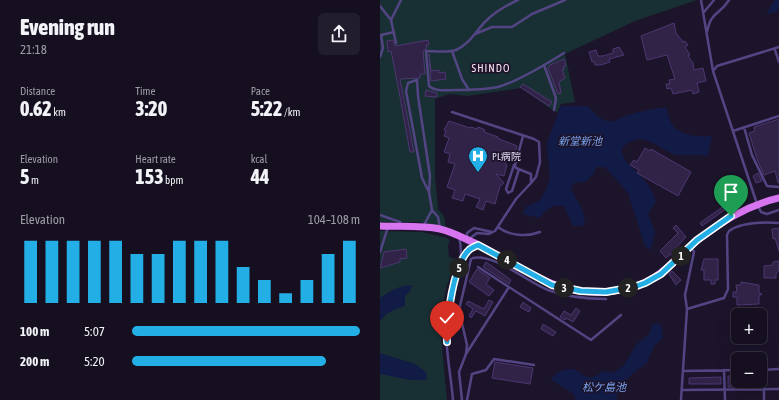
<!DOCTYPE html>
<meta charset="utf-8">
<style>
:root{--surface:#150f20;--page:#221d2d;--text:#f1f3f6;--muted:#9d9ca5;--line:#342f3e;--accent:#23afe5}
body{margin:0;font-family:"Asap Condensed","Noto Sans JP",sans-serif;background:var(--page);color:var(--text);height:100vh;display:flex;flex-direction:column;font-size:15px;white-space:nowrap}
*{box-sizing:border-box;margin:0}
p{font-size:13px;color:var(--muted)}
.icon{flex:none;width:22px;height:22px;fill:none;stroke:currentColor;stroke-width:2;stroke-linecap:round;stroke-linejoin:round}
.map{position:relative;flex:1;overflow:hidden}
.side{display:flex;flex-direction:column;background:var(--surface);width:380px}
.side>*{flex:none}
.fabs{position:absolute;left:351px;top:308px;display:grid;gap:8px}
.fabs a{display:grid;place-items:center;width:36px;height:36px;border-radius:6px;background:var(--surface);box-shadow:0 4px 16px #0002,0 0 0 1px var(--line);font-size:20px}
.pin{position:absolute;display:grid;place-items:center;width:34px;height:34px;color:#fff;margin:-41px -17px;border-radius:50% 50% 50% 0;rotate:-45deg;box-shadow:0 0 4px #0007}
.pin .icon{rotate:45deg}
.km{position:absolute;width:20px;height:20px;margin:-10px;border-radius:50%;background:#222;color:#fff;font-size:11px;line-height:20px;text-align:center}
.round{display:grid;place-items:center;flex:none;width:42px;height:42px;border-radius:6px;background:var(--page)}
.overview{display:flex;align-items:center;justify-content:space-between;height:68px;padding:0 20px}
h1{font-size:22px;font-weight:800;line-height:30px}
.figures{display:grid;grid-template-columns:repeat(3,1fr);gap:6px;height:68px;padding:4px 20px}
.figures div{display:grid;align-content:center}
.figures b{font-size:20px;font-weight:800}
.figures small{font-size:11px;font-weight:400}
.figures p{font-size:11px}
.chart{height:112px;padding:8px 20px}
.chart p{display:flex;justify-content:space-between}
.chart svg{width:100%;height:72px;margin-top:4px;stroke:var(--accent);stroke-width:6}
ul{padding:0 20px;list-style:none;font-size:13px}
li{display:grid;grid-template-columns:64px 48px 1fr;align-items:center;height:30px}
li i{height:10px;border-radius:5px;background:var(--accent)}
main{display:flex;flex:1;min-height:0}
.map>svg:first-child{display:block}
</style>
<main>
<section class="side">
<div class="overview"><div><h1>Evening run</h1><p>21:18</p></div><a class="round"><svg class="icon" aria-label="share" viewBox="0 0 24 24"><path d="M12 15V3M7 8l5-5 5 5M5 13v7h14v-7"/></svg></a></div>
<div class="figures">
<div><p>Distance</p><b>0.62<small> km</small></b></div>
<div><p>Time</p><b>3:20</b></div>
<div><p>Pace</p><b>5:22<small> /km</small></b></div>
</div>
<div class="figures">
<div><p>Elevation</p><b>5<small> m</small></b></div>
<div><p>Heart rate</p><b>153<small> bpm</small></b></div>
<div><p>kcal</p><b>44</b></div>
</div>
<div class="chart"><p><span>Elevation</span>104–108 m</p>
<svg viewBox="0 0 160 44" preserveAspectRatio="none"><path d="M5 44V6M15 44V6M25 44V6M35 44V6M45 44V6M55 44V14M65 44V14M75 44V6M85 44V6M95 44V6M105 44V22M115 44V30M125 44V38M135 44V30M145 44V14M155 44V6"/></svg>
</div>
<ul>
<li><b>100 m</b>5:07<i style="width:100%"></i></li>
<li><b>200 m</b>5:20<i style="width:85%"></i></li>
</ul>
</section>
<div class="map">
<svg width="399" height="400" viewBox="0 0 399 400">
<rect width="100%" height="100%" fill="#1c142a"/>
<path fill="#182f33" d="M0,0H317L255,21L185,54L195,102L181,104L177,113L141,88L87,96L69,94L55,99V175L58,209L64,216L66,227L38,222L0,223Z
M0,231L42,232L67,238L70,241L68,245L69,257L76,259L66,288L60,325L67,400H0Z"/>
<path fill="#121b45" d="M396,0H399V8L396,12L387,14L392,3Z
M181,106H208C213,112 219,119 227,121C235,123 238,118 245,116C259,111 273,109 287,107C288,133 310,138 332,136L328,156C318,154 303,157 293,154C274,146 262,129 242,148C242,164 253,166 262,177C269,185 273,192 276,202L268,213L275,232L271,250L265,246L248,193L225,167H216L214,174L205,182L194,183L191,189L203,211L205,224L202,226H193L184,206C172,204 166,209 160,218L143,214L146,207L159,201L167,188L170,177L167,150L168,140Z
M32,285L30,291L25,296V306C13,310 7,311 0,322V298C11,290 18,286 32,285Z
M276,323L280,324L282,327L283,338L274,346L267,363L253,373L237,390V400H195V396C188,388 179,386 171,379C178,371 183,369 194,369C207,377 209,382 223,371L233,373L243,366L257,344L269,334L272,325Z
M0,353L35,364L46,372L47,379C33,383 15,376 0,374Z"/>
<path fill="#312348" stroke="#4d3772" d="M294,23L296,33L303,42L305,41L308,45L305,47L310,55L308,56L313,63L314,70L323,68L326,81L317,83L319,92L313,94L312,90L293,94L291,88L287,89L286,84H290L289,80L295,79L287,55L267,60L261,36Z
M13,40L15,46L48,40L49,45H46L47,48L43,51L45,74H40V78L20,79L34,152H30L18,86L11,51L8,52L7,41Z
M239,47L244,55L229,59L230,62L221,65H215L214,61L212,62L209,52L216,50L218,56H223L233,53V49Z
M49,54L51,71L59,70V73L65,72L66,79L51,81Z
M184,59L186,66L183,67L184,70H182L185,78L179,82L181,93L178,94L168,68L170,65Z
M143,84L172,102L169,106L140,87Z
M46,90L57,93V97L45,96Z
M399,119V183H398L395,171L384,175L377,159L369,133L375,131L374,127Z
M69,121L90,128L91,127L97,129L98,127L101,128L105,130L104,132L118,137L117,138L137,146L133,159L128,157L125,164L127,165L124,176L116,174L124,183L120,186L115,204L106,201L103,210L96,207L100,199L85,194L83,201L72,198L75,190L67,187L75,164L68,162L70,154L64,152L69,138L64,136L66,131L64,130Z
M265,148L270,151L271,149L311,172L298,196L257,173L259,170L250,165L254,160L257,162Z
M378,173L382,181L376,183L373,176Z
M355,198L357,201L322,226L320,223Z
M296,225L306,237L293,251L296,253L293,256L291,254L286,258L280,251L298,233L293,228Z
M399,228V251L395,238L393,239L392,229Z
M26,249L27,258L20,259V262L0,268L4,252Z
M324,259H338V280H335V284H331V280H324V270H321Z
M399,261V271L396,273V278H384V266L393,265V262Z
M106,262L131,280L129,284L103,267Z
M97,269L110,278L106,284L114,290L109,296L89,282Z
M292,271L301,280L296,285L289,274Z
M361,282L379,285V293L382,294L379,296V304L357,305V297H353V292H357L356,285H361Z
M109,300L113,302L105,316L96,311L91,318L89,316L93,309L86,304L88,301L104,309Z
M143,302L151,308L149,312L140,307Z
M196,308L200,311L193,322L186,318L185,320L180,317L184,311L191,315Z
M163,324L176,332L173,336L161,329Z
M115,362L153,368L150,384L112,378Z
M348,376H358V381H381L382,386L348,387Z
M341,377V384H309V378Z"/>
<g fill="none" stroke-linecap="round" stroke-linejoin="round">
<path stroke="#534583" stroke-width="2.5" d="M138,0C127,5 116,11 107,20C97,29 90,44 76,50C67,53 55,51 46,51L49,86C55,92 67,90 76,90C90,90 104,90 118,87C136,82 168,63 184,53
M321,0L333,71L377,204L381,212L387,214L399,210
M0,6L11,20L16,43
M324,12L334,0
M11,20L21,0
M327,32C331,11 339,16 349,0
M95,34L112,27H132L152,14L185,0
M395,50L399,62
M72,51L82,79L89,90
M0,57L3,48L1,35L14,32
M164,65L176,98L174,110
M333,71L337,66L399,47
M72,112L154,139L159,142L160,162L156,177L151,183L136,199L115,231L109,234L97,233L89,239
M364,127L372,155L387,186L399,187
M353,131L399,116
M143,136L135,165L136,168L151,174V183
M134,165L126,189L128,193L132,191L139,169
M49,192L42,178L26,91L28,83L37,80L38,96L50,176L49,192L52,210L58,217L60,228
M0,215L20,222L21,226
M44,225L52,210
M118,227C129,236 147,237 160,232
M87,238V233L94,228L112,232
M0,252L8,227
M82,260L89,250L97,246
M98,267L211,340L241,315
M307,309L344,298L348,289L347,235L349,231C362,222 384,222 399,223
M86,354L87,345L79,310L91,259L93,258C116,254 147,282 168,290C187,297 207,299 226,299
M344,370L345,400
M380,370L399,369
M303,371L358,370
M302,390L399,389
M73,400C71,375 65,348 66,324C68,294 87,266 79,237
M82,400L79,372L86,354L129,287
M87,400L92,374L106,370L114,359L154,365
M301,400L307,309L305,295L314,252L311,247
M384,400V389"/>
<path stroke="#d774ef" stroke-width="7" d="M0,226C20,227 41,225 60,229C73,232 85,239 97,244C146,269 181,301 240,290C280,283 290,262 319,239C343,220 369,205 399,198"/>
</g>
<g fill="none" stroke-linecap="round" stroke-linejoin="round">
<g stroke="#fff" stroke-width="8">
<path id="route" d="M67,342C66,322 73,263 90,249C92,248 95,246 98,245L172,285L201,291L226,292L254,287L265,283L281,274L317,240L351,216"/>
</g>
<use href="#route" stroke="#23afe5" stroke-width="5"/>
</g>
<defs>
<g id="hospital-pin" transform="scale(1)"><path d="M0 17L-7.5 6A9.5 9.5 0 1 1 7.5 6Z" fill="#23afe5" stroke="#1c142a"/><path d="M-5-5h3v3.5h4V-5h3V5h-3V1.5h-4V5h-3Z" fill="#fff"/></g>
</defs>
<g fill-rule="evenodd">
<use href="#hospital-pin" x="98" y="156"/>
</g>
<g text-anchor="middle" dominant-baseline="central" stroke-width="3.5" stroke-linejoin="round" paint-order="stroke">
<g font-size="10" fill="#e8e1fb" stroke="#1c142a" text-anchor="start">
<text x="112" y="156">PL病院</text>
</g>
<g font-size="11" letter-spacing="1" fill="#fce2ee" stroke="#1c142a">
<text x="111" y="68">SHINDO</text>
</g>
<g font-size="11" font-style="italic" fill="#7ba4ef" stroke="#1c142a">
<text x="200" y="141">新堂新池</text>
<text x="224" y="387">松ケ島池</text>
</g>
</g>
</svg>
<div class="fabs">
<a>+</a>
<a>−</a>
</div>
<div class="pin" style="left:351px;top:216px;background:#1e9e55"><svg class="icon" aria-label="arrive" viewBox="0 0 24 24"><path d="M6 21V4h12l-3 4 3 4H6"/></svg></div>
<div class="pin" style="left:67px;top:342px;background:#d93025"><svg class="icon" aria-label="check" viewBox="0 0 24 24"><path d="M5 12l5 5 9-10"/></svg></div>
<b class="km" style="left:301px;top:256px">1</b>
<b class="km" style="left:248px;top:288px">2</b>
<b class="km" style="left:184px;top:288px">3</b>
<b class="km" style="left:127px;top:260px">4</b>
<b class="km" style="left:79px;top:268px">5</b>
</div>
</main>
